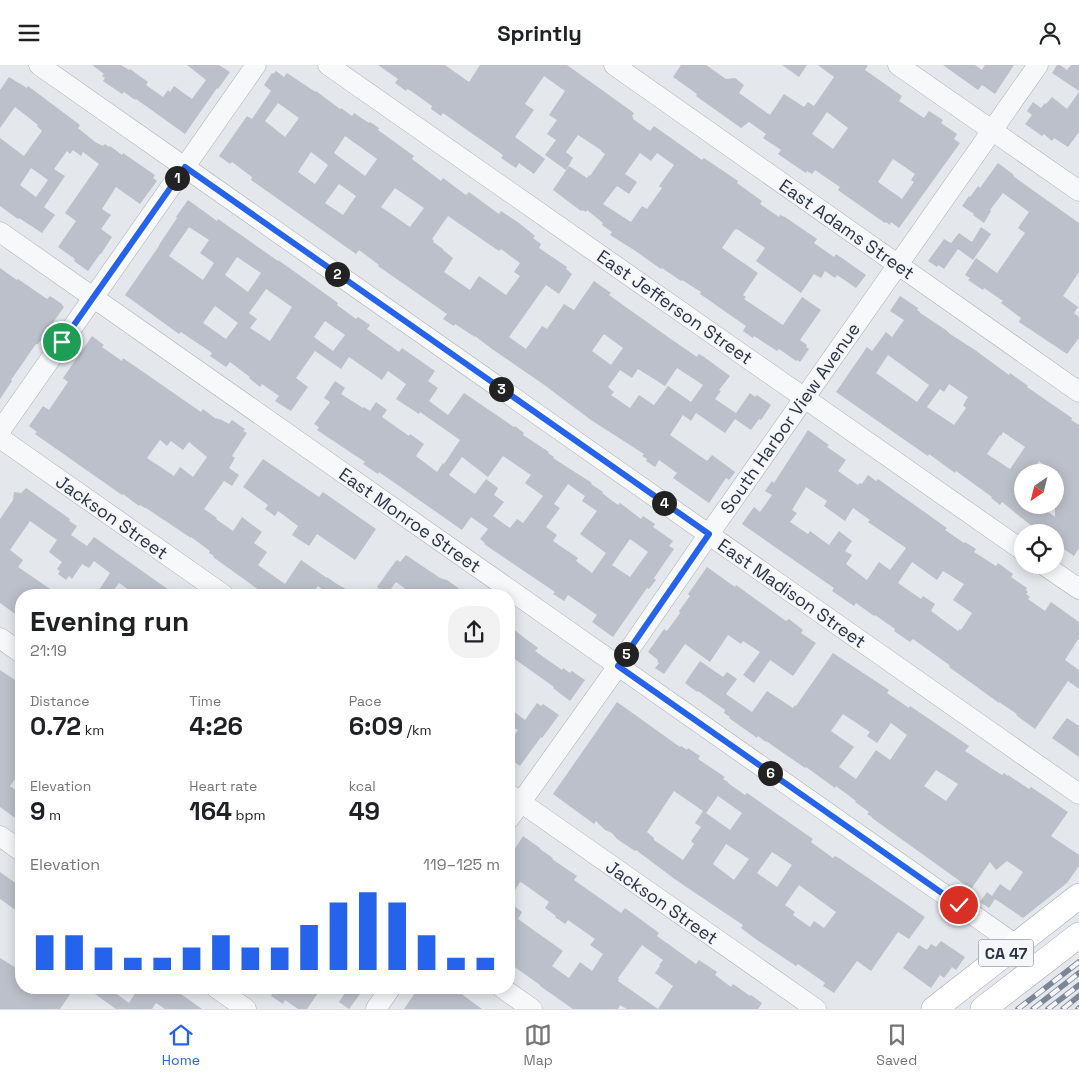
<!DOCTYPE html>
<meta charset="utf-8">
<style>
:root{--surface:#fff;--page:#f2f2f2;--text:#202124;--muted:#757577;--line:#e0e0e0;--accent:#2563eb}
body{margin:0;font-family:"Space Grotesk",sans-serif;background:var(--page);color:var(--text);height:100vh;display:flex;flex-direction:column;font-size:19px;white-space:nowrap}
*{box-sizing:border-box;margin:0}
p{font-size:16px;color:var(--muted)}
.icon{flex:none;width:28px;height:28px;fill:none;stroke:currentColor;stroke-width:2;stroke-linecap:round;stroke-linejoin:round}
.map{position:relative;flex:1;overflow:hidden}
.drawer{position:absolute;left:15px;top:524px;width:500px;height:405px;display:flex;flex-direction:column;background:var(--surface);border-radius:20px;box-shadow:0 2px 12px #0003}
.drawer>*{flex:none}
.needle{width:32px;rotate:215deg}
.buttons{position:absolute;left:1014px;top:399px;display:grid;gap:10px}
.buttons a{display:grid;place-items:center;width:50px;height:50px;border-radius:50%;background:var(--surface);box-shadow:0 2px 12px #0003;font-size:25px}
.pin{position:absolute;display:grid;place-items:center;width:42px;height:42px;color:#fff;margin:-21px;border:2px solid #fff;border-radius:50%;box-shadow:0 1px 5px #0007}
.km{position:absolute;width:25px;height:25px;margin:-12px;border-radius:50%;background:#222;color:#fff;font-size:14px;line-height:25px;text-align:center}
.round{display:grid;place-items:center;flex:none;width:52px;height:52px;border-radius:20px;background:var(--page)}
.overview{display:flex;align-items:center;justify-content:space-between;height:85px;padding:0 15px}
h1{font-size:28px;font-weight:700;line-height:38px}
.stats{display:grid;grid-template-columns:repeat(3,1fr);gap:8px;height:85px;padding:5px 15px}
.stats div{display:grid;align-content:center}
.stats b{font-size:25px;font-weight:700}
.stats small{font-size:14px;font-weight:400}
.stats p{font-size:14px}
.chart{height:140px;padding:10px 15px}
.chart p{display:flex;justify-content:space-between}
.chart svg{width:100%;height:90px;margin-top:5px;stroke:var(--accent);stroke-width:6}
header{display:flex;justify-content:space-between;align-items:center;height:65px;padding:0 15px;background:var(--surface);font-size:22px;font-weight:700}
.tab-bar{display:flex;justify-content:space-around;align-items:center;height:70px;border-top:1px solid var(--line);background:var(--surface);font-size:14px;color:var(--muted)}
.tab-bar a{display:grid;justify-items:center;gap:2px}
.tab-bar .active{color:var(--accent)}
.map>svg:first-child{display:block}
</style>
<header><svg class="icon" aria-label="menu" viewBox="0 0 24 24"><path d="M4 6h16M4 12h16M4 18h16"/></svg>Sprintly<svg class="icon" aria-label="person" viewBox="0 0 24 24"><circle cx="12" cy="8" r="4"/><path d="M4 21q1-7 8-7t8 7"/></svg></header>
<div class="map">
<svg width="1079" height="944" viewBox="0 0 1079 944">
<rect width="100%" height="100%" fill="#e4e7ec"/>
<path fill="#bbc0ca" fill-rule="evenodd" d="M92,0H121L129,5L130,4L148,17L146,20L163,32L168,25L170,27L174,21L192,34L206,15L187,0H219L230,7L218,24L217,23L185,69L136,34L135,35L124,27L122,29L103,16L105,13L102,11L104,9Z
M378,0H445L469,17L480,0H567L634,48L632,51L633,52V54L650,66L654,61L702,95L704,93L738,116L737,118L762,136L760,139L779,152L780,150L785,152L817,174L814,178L834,192L836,189L866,210L856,223L837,210L835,213L825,206L821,213L814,209L801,228L756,196L765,183L737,164L736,165L735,164L722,183L758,208L743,230L746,232L744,234L783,260L802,232L821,245L800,275L807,280L806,282L809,284L800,297L797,295L796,296L779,284L777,286L754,271L753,273L743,266L746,261L700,229L701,227L682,215L681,216L662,203L661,204L634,185L610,170L612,167L602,160L603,158L587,145L586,147L582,145L581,146L553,125L569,101L587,113L589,110L590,111L605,89L601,86V85L578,70L566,87L573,93L566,105L545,90L556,75L547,69L557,55L549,50L565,26L544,11L525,39L534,45L515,72L545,94L534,109L519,98L516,103L501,93L503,90L467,65L443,48L441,51L431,44L432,41L411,26L407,24L406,26L395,18L398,14ZM640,88L651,96L657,88L674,100L659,121L662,123L647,144L642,141L631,157L603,139L617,121L629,129L637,117L625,109Z
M681,0H706L726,14L735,13L744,20L739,28L770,50L784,29L804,42L808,37L814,41L834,12L818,0H868L865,5L902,31L899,36L924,53L929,46L943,55L941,58L957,69L954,74L960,78L899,163L891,157L890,160L886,157L885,158L842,128L838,125L840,122L815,105L812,109L807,106L806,108L791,98L778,89L781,85L763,73L766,69L749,57L741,63L696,31L697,29L673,12ZM827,47L848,63L833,84L812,69ZM893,94L915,109L911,115L914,117L902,134L878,117Z
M782,0H807L799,12Z
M943,0H975L982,5L985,0H1014L995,29L982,20L978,25Z
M1057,0H1060L1067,5L1071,0H1079V26L1052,8Z
M276,6L284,12L287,8L311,24L316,27V26L340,44L341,43L352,51L354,48L369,58L370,57L379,63L378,65L385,70L414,91L412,94L441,116L443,113L466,130L469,127L499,149L501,146L519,158L535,171L533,173L541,179L539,183L567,202L566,204L572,209L559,229L546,220L509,272L526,284L542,261L547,264L564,239L574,245L594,216L611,228L609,230L668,272L697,292L699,289L704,292L730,311L719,325L721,326L715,334L736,348L750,328L755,332L757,330L771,340L761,355L759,354L751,365L735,354L725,368L696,348L691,356L683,350L670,370L707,396L712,390L735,407L729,415L726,413L709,438L673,413L677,408L659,395L655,402L646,396L647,394L642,391L644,389L591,355L543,319L492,284L475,271V272L455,259L454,261L443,254L447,249L378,201L379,200L359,185L356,189L251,115L252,112L232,97L230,99L219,91L247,51L252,54L271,26L264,20L272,8L273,9ZM278,38L299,53L285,72L265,56ZM345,71L377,94L365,111L334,88ZM311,87L328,100L315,119L298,107ZM339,119L356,131L343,150L325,138ZM395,123L424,143L410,162L381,142ZM448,151L499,186L501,184L520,198L514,207L520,211L506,230L479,211L470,225L444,207L453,193L443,185V184L433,177L434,176L432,174ZM604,269L623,283L611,300L592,286ZM677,303L703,320L691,337L668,321L654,340L639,330L630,343L611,330L614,327L608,322L620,305L632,313L638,304L665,321Z
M9,12L27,23L28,21L80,60L78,63L95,77L103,81L105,79L109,82L110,81L122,90L123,88L155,110L153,113L157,116L140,139L116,122L102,144L111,150L101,164L112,172L101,189H100L88,206L74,196L75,194L58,182L76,156L65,148L99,99L83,87L81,91L73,85L70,89L67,86L54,104L65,111L44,142L55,150L42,168L19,153L18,154L0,141V73L24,91L42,66L37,61L38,60L15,42L0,63V25ZM31,103L48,115L36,132L20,120Z
M1079,27V67L1068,82L1054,73L1052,76L1044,69L1042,71L1025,59L1032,50L1027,46L1033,37L1041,43L1045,38L1046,39L1052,32L1067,44Z
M998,98L1014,110L1013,111L1079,158V207L1063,231L1078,242L1074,248L1079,252V273L1067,289L1019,257L1021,253L1001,238L1003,236L984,223L983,225L968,215L970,213L965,210L976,193L997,208L1025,168L1018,163L1029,147L1003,128L990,145L991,146L984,158L973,150L974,149L962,141L969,131L970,132L978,121L980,123Z
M188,135L217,156L218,154L278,196V195L288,202L338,238L337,240L356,254L358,252L370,260L367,264L399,287L402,283L435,306L428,316L438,323L429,336L448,350L464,328L514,362L515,361L524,368L523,370L549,387L548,388L554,392L553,393L592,418L591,419L603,427L602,428L618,440L620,438L641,454L643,451L655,459L653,462L673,476L669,481L674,484L654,513L656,515L649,524L647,523L613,572L592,557L597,550L568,530L564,536L553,529L555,527L484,479L485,478L480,474L488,464L471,452L462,465L379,407L378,409L363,399L365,397L317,365L319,362L314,359L330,337L324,333L335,316L345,323L341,329L363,343L364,342L370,346L376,337L387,345L382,352L409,371L410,369L424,379L416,391L437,407L443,398L444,399L460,375L420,347L419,349L396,334L406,319L388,306L382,315L349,292L341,304L315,286L296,313L308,322L291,346L275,336L279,331L262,319L260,322L249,313L250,312L230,297L226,302L210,291L212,288L181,267L179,269L125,230L159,181V180L177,153L176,152ZM189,162L209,175L200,188L214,198L203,215L169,191ZM237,192L261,208L248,227L225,210ZM266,224L292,242L270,276L250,263L257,254L249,248ZM215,241L238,258L226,274L203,258ZM325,256L345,270L333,286L314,272ZM503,391L531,410L525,418L543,431L523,458L517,454L510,463L493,451L504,437L494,430L498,423L486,414L475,429L449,410L462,392L488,412ZM568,419L585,431L582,436L597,446L580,469L606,488L592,508L576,496L578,493L553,476L557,470L546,462L560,443L554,439ZM630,474L648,487L630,512L612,500Z
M981,162L991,169L973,195L958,184L944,204L938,200L937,202L928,196L944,174L951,178L959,168L972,177Z
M0,203L17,215L18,214L47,234L50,231L62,239V240L64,242L38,279H36L11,315L12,316L0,334Z
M900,231L918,243L917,245L920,247V248L946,265L950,269L975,285L1009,310L1010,308L1028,321L1027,322L1072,353L1071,355L1079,360V483L1074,491L1055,478V468H1043L1028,458L1002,437L1000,440L991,433L992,432L956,406L955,408L929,389L928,391L922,387L836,327L867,282L872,286L886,267L892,272L904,255L890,246ZM888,290L929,320L917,337L876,308ZM949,319L968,332L963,340L966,343L954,360L927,342L940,324L944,327ZM1003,367L1025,382L1010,404L987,389L1000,370L1001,371ZM1039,396L1055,408V452L1038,440H1022V429L1018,426L1022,420V408H1031Z
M92,271L104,280L102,282L122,296L123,293L201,347L203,344L216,354L217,353L220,355V354L229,359L232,355L245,364L243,366L247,368L232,391L235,393L229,403L239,410L232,421L224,416L204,444L217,453L216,454L233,466L242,452L262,467L254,478L267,487L258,500L285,519L301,495L327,513V512L337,519L356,530H330L318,521L311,530H266L213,492L214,491L209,488L210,486L191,472V473L146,443H145L140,440L139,441L123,429L122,430L35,369L37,367L29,361L43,341L49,345L68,317L63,313ZM160,375L167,381L171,376L183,385L189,377L207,392L193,412L180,402L174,411L147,393Z
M808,365L829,380L827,382L846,395L838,406L858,420L860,418L862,419L868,410L876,416L878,414L947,463L945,465L964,478L965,477L976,484L974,487L996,501L998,498L1013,509L1011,512L1027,523L1026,525L1028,527L1026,529L1030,532L1028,534L1045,546L1051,537L1079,557V573L1065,595L1079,605V624L1068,616L1035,664L1016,650L1017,649L999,637V638L949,602L950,601L948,599L913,574L910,577L894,566L895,564L875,550L874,551L856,538L854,541L832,526L834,523L742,459L754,442L760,447L772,430L765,426L772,416L774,418ZM806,422L827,436L824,441L845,456L853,443L870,455L868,457L906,483L890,505L879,497L867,515L846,499L852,490L845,486L852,476L839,466L829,480L810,466L808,469L790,457L797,448L792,445ZM912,497L937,515L943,506L964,519L953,535L972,548L961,565L960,564L958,566L931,546L935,539L923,531L921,534L898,518Z
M263,394L319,432L323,427L376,464L355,495L317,469L309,481L292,470L298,461L278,446L275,451L265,444L268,440L243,422Z
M26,423L70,454L69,456L77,461L71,470L87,481L94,472L176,530H136L119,518L110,530H96L110,508L94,496L89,503L82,499L72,514L69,511L66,515L58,509L60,506L57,504L62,497L49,487L57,475L30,456L10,485L23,495L18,502L59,530H21V553L0,538V454L13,435L14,427L21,428Z
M406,490L440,513L447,515L468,530H414L396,517L387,529L377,522L395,497L397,495L400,497Z
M707,502L735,522L736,520L786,556L789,554L803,565L801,568L816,578L793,611L770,595L754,618L743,610L760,587L743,576L741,579L728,570L710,597L685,579L664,609L655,603L659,598L657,596L658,595L648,587L664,564L667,566L680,548L679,546L690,531L688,529Z
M509,561L538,583L535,586L562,605L563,603L570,608L572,606L585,615L570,636L553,623L554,622L509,590Z
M833,588L889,625L887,628L909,643L910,641L969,681L965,686L994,705L1002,710L1004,708L1008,711V710L1029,724L1031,722L1068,747L1051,771L1079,790V801L1067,818L1023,853L995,834L989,843L980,837L987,827L992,831L1000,819L1010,826L1023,807L1007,796L996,805L990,797L971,824L872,753V752L867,749L869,747L855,737L856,736L836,721L835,723L806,702L805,703L766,676V677L758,671L757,673L729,653L730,652L724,648L725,645L698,626L697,627L685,618L700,596L723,612L727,607L737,614L726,629L752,647L767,626L793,643L795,640L796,641ZM843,649L870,667L867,671L877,678L891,658L907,670L890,695L876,685L856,714L839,702L854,682L831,666ZM936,705L958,719L946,736L924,721Z
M0,605L21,619V706L10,721L21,729V757L0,742Z
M617,637L680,682L681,681L687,685L688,683L700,691L698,694L725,712L723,714L728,717V718L745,730L747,728L813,774L811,777L833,793L835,791L839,793L925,852L909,874L898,867L871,906L857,896L834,928L823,921L825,918L798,899L796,901L757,875L741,863L743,860L676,815L636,785L635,786L617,774L612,768L605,765L596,756L594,759L553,729ZM674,726L703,746L695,758L701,762L691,776L694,779L683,795L654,775V773L647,767ZM718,731L742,748L730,765L706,748ZM726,779L749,794L734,815L713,799ZM772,787L792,800L777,822L757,808ZM799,820L836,847L824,863L814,856L810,862L793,850L795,847L785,840Z
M537,638L541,641L543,639L559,650L542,673L541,672L520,701L509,693V679L518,665L509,659V643L525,655Z
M1067,653L1079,661V692L1052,673Z
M523,771L540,783V784L553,793L552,794L577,811L574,815L601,834L621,848L625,843L655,865L659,868L657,871L696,899L699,895L717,907L715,910L731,922L733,919L750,931L751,930L762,938L758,944H627L620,940L618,944H573L540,921V920L509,898V837L522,847L518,854L563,886L552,901L569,913L580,897L592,906L603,889L590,880L595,874L568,855L565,859L555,852L556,851L545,843L549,837L521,817H520L509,834V799L514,792L511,790ZM642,880L663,895L659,900L660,901L655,908L673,921L658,944L618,916L619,914L618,913Z
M0,807L21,822V840L17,846L0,834Z
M941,876L965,892L956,905L952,902L944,913L940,910L931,923L903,903L919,880L927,885L931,879L936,882Z
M0,893L21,906V922H75L60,944H0Z
M85,922H107L129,938L139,922H171L202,944H165L156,938L152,944H116Z
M276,922H294L301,928L304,922H322L307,944H298L285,935L283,939L271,931Z
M349,922H365L349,944L339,937Z
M419,922H452L482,944H404Z"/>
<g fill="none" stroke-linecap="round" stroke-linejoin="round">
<g stroke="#a9aeb7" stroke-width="21">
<path id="minor" d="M39,0L1079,729
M328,0L1022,485
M614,0L1079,327
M898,0L1079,126
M0,167L1016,880
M0,366L256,0
M0,373L224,530
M1044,500L1079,524
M0,573L21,588
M509,729L816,944
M509,754L618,601L709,469L1038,0
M0,771L21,786
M215,922L246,944
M501,922L532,944
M376,944L391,922"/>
</g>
<g stroke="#a3abb8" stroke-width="26">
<path id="major" d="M934,944L1079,831
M983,944L1079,870"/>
</g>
<use href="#minor" stroke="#f7f8fa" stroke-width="20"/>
<use href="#major" stroke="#fff" stroke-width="25"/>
<g stroke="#7d8696" stroke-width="5.5">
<path id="rail" d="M1018,944L1079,897
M1033,944L1079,908
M1048,944L1079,920
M1063,944L1079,931
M1078,944L1079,943"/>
</g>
<use href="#rail" stroke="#f4f6f9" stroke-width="4" stroke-dasharray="11" stroke-linecap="butt"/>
</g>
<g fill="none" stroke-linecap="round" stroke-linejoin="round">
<g stroke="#fff" stroke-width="10">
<path id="route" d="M62,277L185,102L709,469L618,601L959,840"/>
</g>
<use href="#route" stroke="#2563eb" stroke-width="6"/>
</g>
<g text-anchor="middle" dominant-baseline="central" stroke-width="4" stroke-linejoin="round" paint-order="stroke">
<rect fill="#f4f6f9" stroke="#676e7b" stroke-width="1" x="978.5" y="874.5" width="55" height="27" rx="4"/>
<g font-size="16" font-weight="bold" fill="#2b3445">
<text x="1006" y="888">CA 47</text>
</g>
<g font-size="18" fill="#2b3445" stroke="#f4f6f9">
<text transform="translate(847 164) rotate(35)">East Adams Street</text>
<text transform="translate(675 242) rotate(35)">East Jefferson Street</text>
<text transform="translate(790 353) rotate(-55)">South Harbor View Avenue</text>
<text transform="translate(112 452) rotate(35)">Jackson Street</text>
<text transform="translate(410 455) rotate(35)">East Monroe Street</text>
<text transform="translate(792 528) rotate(35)">East Madison Street</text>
<text transform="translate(662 837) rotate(35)">Jackson Street</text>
</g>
</g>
</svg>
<div class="buttons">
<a><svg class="needle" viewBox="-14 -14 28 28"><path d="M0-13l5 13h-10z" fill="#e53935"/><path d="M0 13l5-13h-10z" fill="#757577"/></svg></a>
<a><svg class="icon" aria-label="locate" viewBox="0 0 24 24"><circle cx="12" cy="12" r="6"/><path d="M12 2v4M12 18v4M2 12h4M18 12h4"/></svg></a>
</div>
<div class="pin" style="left:62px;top:277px;background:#1e9e55"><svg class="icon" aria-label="arrive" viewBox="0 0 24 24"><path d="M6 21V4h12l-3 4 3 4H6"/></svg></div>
<div class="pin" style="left:959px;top:840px;background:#d93025"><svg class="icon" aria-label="check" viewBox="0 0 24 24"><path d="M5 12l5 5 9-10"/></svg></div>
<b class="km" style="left:177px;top:113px">1</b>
<b class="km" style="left:337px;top:209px">2</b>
<b class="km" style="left:501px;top:324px">3</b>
<b class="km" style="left:664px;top:438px">4</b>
<b class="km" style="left:626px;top:589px">5</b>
<b class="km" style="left:770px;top:708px">6</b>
<section class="drawer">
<div class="overview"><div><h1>Evening run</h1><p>21:19</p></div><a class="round"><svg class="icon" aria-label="share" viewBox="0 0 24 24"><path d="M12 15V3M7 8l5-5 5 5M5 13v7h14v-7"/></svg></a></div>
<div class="stats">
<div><p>Distance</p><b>0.72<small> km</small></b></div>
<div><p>Time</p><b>4:26</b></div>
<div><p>Pace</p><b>6:09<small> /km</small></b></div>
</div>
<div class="stats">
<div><p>Elevation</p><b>9<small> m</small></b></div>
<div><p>Heart rate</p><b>164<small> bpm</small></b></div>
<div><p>kcal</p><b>49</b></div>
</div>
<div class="chart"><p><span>Elevation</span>119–125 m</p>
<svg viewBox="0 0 160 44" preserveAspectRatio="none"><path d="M5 44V27M15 44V27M25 44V33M35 44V38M45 44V38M55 44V33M65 44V27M75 44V33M85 44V33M95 44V22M105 44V11M115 44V6M125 44V11M135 44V27M145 44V38M155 44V38"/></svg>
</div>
</section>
</div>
<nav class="tab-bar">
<a class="active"><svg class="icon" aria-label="home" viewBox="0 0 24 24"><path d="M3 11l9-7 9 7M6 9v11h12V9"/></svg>Home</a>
<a><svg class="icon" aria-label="map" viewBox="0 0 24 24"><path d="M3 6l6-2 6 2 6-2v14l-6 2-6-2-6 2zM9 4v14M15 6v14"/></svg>Map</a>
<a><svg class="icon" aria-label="saved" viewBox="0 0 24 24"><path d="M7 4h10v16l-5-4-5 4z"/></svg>Saved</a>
</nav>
